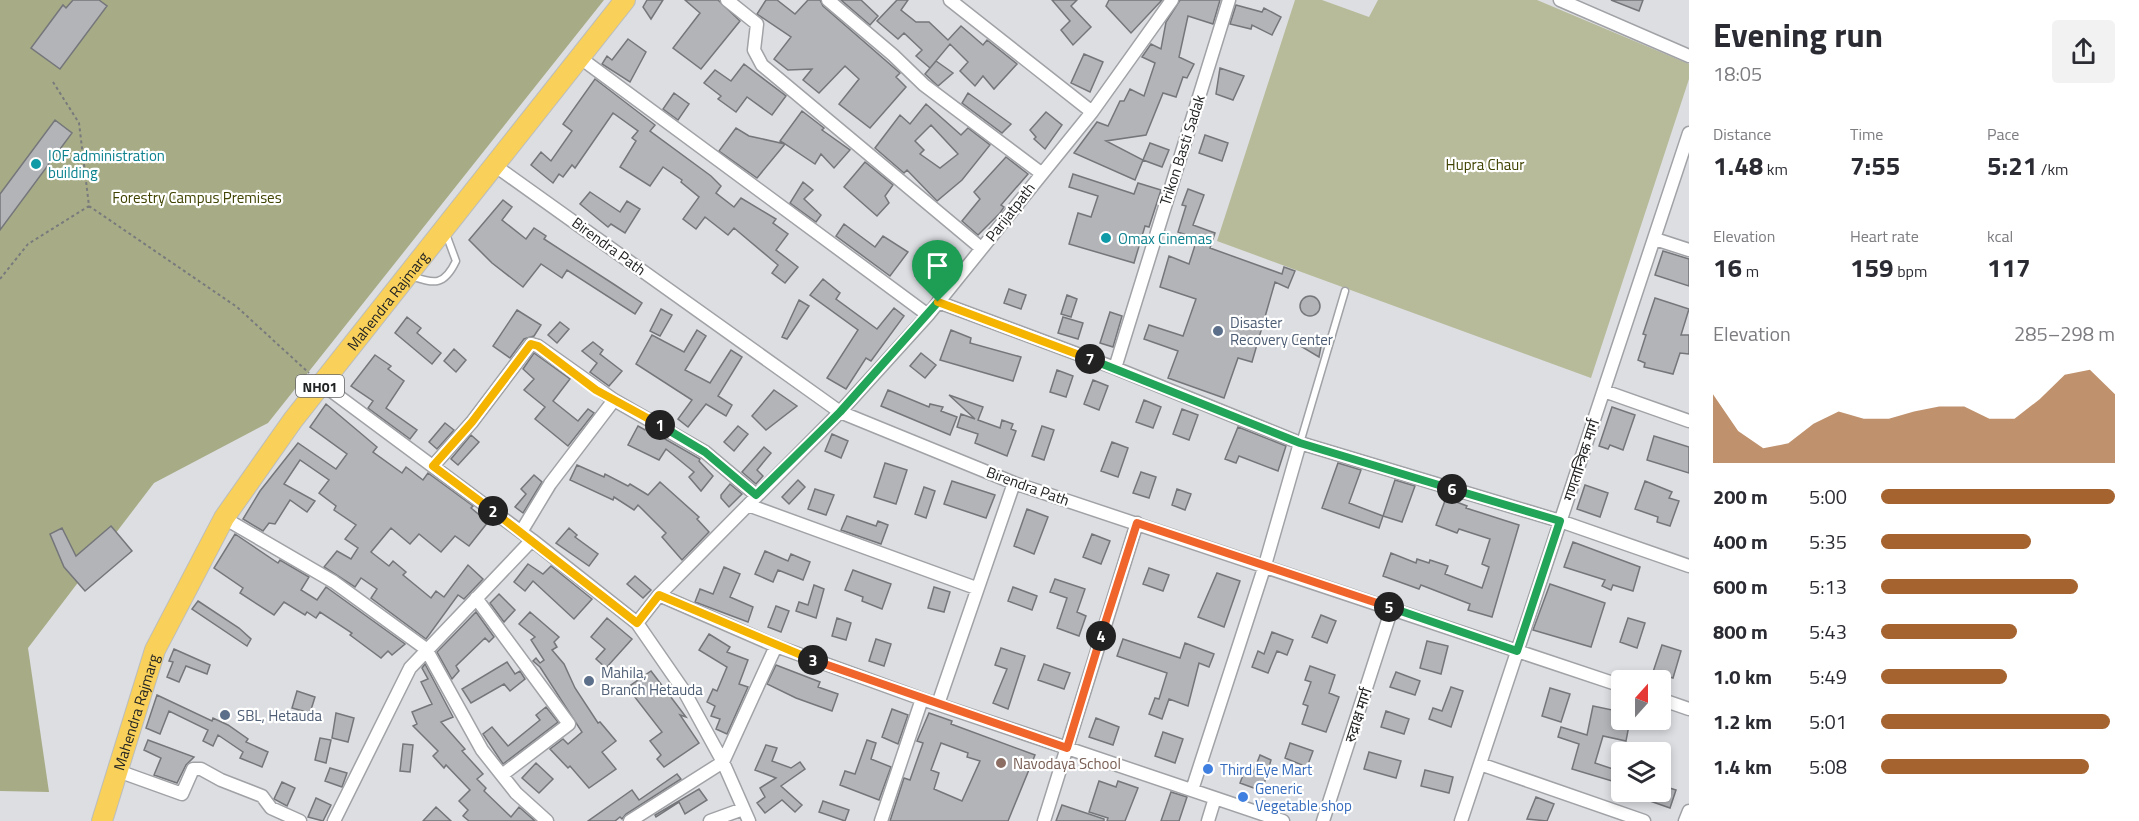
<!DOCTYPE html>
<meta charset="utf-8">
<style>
:root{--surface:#fff;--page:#f2f2f3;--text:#2b2b33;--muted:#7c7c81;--accent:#a56330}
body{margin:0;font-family:"Titillium Web","Noto Sans Devanagari",sans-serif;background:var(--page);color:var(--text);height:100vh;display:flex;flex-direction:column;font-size:22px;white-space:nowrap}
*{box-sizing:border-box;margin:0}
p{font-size:20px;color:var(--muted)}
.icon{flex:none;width:33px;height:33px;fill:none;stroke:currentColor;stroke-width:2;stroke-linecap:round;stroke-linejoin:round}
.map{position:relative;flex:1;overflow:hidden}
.details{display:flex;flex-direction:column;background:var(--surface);width:450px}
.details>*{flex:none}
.needle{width:39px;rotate:21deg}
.controls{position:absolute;left:1611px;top:670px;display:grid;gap:12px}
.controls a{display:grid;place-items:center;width:60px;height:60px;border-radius:6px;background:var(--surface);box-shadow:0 3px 9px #0003;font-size:30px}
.pin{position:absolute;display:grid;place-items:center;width:51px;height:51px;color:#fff;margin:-62px -26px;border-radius:50% 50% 50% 0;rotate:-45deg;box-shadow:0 0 6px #0007}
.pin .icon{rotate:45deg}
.km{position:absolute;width:30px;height:30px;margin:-15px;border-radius:50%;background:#222;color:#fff;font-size:16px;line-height:30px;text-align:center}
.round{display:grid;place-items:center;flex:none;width:63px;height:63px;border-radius:6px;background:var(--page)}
.headline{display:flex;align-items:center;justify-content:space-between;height:102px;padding:0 24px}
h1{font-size:33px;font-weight:700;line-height:45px}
.stats{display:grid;grid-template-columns:repeat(3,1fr);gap:9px;height:102px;padding:6px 24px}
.stats div{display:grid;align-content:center}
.stats b{font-size:26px;font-weight:700}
.stats small{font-size:16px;font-weight:400}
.stats p{font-size:16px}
.chart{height:168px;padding:12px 24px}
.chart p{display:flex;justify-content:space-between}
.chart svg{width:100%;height:108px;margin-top:6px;fill:var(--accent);opacity:.7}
ul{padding:0 24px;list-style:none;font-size:20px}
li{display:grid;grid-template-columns:96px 72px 1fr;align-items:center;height:45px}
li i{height:15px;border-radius:8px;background:var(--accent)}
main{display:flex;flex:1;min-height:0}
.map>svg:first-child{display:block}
</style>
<main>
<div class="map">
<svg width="1689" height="821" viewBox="0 0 1689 821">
<rect width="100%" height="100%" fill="#dcdee2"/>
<path fill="#b7bb99" d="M1295,0H1322L1369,17L1378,0H1537L1689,64V79L1591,378L1217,241Z"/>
<path fill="#a7ac86" d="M0,0H604L268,423L154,483L28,648L49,792L0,791Z"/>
<path fill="#b2b4b8" stroke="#74767a" stroke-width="1.5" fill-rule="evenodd" d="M73,0H99L107,6L60,69L31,48L63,5L66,8Z
M647,0H663L651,19L643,7Z
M685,0H718L740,21L701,69L673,48L700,13Z
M766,0H777L795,14L808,0H820L823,6L900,73L896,77L906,87L870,128L839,104L859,79L845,66L819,93L803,80L812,69L788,70L774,59L791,37L757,14Z
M841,0H861L878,16L870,25Z
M897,0H908L901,10L916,22H929L948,40L961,26L983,45L987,40L1017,64L994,89L983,76L975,86L960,71L968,62L950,44L930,68L916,56L922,50L904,33L898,39L877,21Z
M1052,0H1077L1071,6L1091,27L1073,45L1061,30L1070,21Z
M1109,0H1162L1131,33L1106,6Z
M1180,0H1220L1213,24L1188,16L1179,57L1194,64L1187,78L1183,77L1176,97L1163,93L1146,135L1106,141L1143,160L1135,180L1074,153L1097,122L1108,126L1120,101H1124L1130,89L1144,96L1155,63L1142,57L1151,44L1161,49L1166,22Z
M1611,0H1643L1639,11Z
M1236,5L1262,12L1264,8L1281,17L1272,35L1252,25L1251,29L1230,24Z
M628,39L646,52L630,82L602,64L607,56L612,60Z
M1084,54L1103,62L1090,92L1071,83Z
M936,61L953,73L938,86L925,74Z
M744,64L786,96L772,115L747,97L736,112L718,99L721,96L704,83L715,70L731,81Z
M1220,68L1244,76L1233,100L1216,94Z
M595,79L655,125L650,131L711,176L721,186L716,193L734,207L741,198L776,219L773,223L788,234L776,250L798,267L785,283L772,273L778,265L734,228L728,235L705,217L696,229L683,219L699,197L681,182L682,180L663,167L650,186L620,167L636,141L632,138L638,131L613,113L575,168L572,165L563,177L559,174L553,183L531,165L541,152L551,161L572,131L563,124Z
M674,93L689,104L678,120L663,109Z
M968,93L1011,124L1002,133L962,103Z
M926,104L961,135L968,128L990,145L962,180L937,201L907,170L904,173L875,148L900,115L910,124ZM931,125L958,154L940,168L920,154L924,150L915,141Z
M802,111L824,128L822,130L850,150L834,168L821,154L815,164L785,144L757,178L719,151L736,128L749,136L785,144L780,141Z
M1046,112L1062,125L1045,149L1034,139L1036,137L1030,130Z
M55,120L72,133L0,230V194Z
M1205,135L1228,143L1222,161L1199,153Z
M1150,143L1169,150L1162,167L1143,160Z
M1006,157L1028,174L1001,205L1004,207L1000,213L978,235L962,221L980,199L974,192Z
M865,162L893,185L885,196L889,203L877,216L844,187Z
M1073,174L1134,194L1138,183L1161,190L1149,227L1145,226L1134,263L1069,244L1078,213L1091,217L1098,196L1069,187Z
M803,182L813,190L804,199L821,215L816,222L790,203Z
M1188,189L1204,195L1193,225L1215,233L1210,248L1282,274L1284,267L1295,271L1288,288L1275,282L1252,362L1238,358L1224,398L1168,378L1178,351L1144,339L1149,325L1183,336L1196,299L1160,287L1169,256L1189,264L1197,239L1178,232L1186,206L1182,205Z
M590,192L620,212L627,201L640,209L625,233L611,224L608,227L580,204Z
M503,200L512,207L502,220L526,239L534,228L546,236L544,239L615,285L642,303L635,314L567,270L562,278L541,264L523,287L492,263L469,240Z
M844,224L875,247L883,236L908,252L890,276L836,236Z
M1663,251L1689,259V286L1655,275Z
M926,262L949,276L935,293L915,276Z
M823,279L840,293L836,299L877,329L894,308L904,316L871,361L866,358L846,389L827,378L858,330L810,295Z
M1009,289L1026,295L1021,309L1004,303Z
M1067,295L1077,299L1071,317L1061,314Z
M1300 306a10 10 0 1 1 20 0a10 10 0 1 1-20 0Z
M1655,298L1689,309L1681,335H1689V354L1680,353L1673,374L1644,367L1645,363L1638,360L1646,335L1643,334Z
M799,300L809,306L787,339L782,337Z
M661,309L672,315L660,336L650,331Z
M517,310L541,325L534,336L524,339L510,358L493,346Z
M1110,312L1122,316L1113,347L1100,343Z
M407,317L421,328L417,333L441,353L432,364L395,333Z
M1063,317L1083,323L1078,339L1058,333Z
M560,322L569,329L557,343L548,335Z
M697,330L706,336L685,370L710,383L731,350L742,357L718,396L732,405L726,416L706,404L688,427L678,419L692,400L636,364L652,335L684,352Z
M951,330L971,338L970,343L1021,357L1013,381L940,360Z
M1299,335L1322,341L1319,357L1297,344Z
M593,342L603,350L600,354L622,371L609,386L590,372L597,363L582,351Z
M454,349L466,360L456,372L444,361Z
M534,353L570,379L553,401L578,421L588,409L594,413L568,446L535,419L545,407L524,390L534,379L523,369Z
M921,353L936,365L925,378L910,366Z
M375,355L391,366L388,369L404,381L386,408L417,430L410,439L368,408L373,401L351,386Z
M1057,370L1073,376L1066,397L1050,392Z
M1093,380L1108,386L1099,410L1084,404Z
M774,390L797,406L766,430L752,416Z
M888,390L929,407L930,404L943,407L941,411L957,417L950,435L881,406Z
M949,395L983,407L978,420L1000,428L1002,420L1013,424L1011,429L1016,431L1007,456L975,443L978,434L957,427L961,414L975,419Z
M1144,400L1161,407L1153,428L1136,422Z
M326,404L377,447L373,452L402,473L406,467L423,480L428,473L473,506L471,508L488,522L469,546L455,536L441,552L419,534L410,544L391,528L371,552L389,566L393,561L406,572L403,575L431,598L436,591L444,597L468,565L483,579L464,599L458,595L426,639L371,598L377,589L361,578L355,587L324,567L337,551L351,559L358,548L345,539L356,525L334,510L336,506L319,493L329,480L300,460L284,484L315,501L307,512L290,500L275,524L269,523L263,531L243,519L260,491L298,443L336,469L347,454L310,427Z
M1612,407L1635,415L1623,450L1610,445L1608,449L1599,446Z
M1182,409L1198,415L1189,440L1173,434Z
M445,423L454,430L437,449L429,442Z
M638,426L645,430L646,428L700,459L699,461L713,476L701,491L689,477L694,472L666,449L659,460L628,445Z
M738,426L748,434L734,451L724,442Z
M1042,426L1054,430L1044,460L1032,456Z
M1238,427L1286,446L1278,471L1239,456L1236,463L1225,459Z
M832,434L848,441L841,458L825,451Z
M471,435L479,442L458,465L451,459Z
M1654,436L1689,447V473L1647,460Z
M1112,442L1128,448L1118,477L1101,471Z
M764,447L771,453L757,470L763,476L756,484L742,472Z
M885,463L907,470L896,504L874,497Z
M1338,463L1361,470L1349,503L1383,516L1379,528L1322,508Z
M577,465L604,477L605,474L628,486L630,484L648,495L660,482L699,517L697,519L709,532L682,560L662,537L666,533L638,505L634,510L614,497L613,500L570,480Z
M1141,472L1156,477L1149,498L1133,493Z
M534,475L542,482L523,513L515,507L526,494L521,489Z
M798,480L805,487L789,504L782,497Z
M1395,480L1415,486L1402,522L1383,516Z
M952,481L995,495L986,518L944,504Z
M1645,481L1672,492L1669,498L1679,501L1670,526L1657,522L1658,517L1635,509Z
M730,484L742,494L729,507L721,498V495Z
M1585,485L1608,493L1600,517L1577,509Z
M924,487L935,491L926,518L915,514Z
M815,489L834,495L826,515L808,509Z
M1177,489L1191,494L1185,510L1172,505Z
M1446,498L1467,506L1466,508L1519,525L1492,617L1468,610L1470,604L1421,585L1419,589L1383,576L1391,553L1416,563L1417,559L1429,563L1430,560L1448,566L1445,574L1482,588L1489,567L1482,564L1490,539L1459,529L1457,533L1436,525Z
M1027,509L1048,517L1034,554L1014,546Z
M847,516L876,526L878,521L888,525L881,544L841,530Z
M111,526L132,551L85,591L64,567L50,534L62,528L76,556Z
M569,528L577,535L575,537L598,554L589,566L556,543Z
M235,534L278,563L280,560L309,577L301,590L317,600L326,587L405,644L392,655L388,651L381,658L350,635L352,633L320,612L316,618L307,612L305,615L284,602L274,615L240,593L243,588L214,568Z
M1092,534L1110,541L1101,564L1083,557Z
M1573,542L1640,567L1633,591L1613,585L1611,590L1602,586L1605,580L1564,567Z
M765,551L788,561L791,554L810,562L803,580L778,570L773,582L755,574Z
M528,564L543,574L551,566L592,599L574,619L533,581L525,591L514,582Z
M724,567L740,574L730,597L753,607L748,622L695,602L700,589L713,594Z
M1149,568L1169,575L1163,591L1143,584Z
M853,570L891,584L882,609L862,601L863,597L845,590Z
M1217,573L1240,581L1224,627L1198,617Z
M635,576L651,590L643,598L627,584Z
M1055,579L1085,589L1077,612L1086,616L1079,636L1057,628L1067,598L1050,592Z
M1550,584L1605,603L1591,647L1533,630Z
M814,585L824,589L816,618L796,611L799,602L808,605Z
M934,587L950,592L944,612L928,608Z
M1013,587L1037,596L1032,610L1008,601Z
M499,594L515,610L504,622L490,603Z
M198,601L239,628L251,639L247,646L192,609Z
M776,606L789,611L781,632L768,627Z
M476,612L494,637L489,642L485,638L456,666L459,671L452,679L437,652Z
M530,612L559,637L554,642L557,647L552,650L564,664L575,688L598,723L600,722L616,741L602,752L616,769L589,788L570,766L568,768L550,749L563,739L568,744L582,732L540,667L533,661L536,658L540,663L544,660L531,640L535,637L519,624Z
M1321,615L1336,621L1327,643L1312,637Z
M607,618L632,639L606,668L596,659L605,649L591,637Z
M837,618L851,623L846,640L832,636Z
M1628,618L1645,623L1637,648L1620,642Z
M1272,632L1293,640L1287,655L1277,651L1268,673L1252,667L1258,651L1264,654Z
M709,634L730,647L727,652L748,660L739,684L748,687L727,734L716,729L720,719L711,716L715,706L707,702L713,689L717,691L727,667L699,650Z
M876,639L891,644L884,666L869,661Z
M1123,639L1180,658L1185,643L1214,654L1209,667L1199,663L1188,706L1169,699L1162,719L1149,714L1155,698L1159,699L1167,673L1117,656Z
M1427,641L1448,646L1441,674L1420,668Z
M1662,645L1681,651L1673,678L1653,672Z
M1001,648L1025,656L1008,709L993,703L1007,669L995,665Z
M174,649L210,665L207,674L186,666L179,682L167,677L173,662L169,661Z
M507,662L515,674L520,671L525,679L510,691L504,684L471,703L462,689Z
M425,664L453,717L441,722L465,749L462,751L483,774L477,779L486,788L484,791L511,817L519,807L535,821H469L463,816L468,810L459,801L470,790L446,765L444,768L433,756L438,751L413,726L417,724L412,712L432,704L421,682L428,679L422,668Z
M1044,664L1070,673L1064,689L1038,680Z
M776,665L820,682L818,687L838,694L832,711L796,698L767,684Z
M1310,666L1335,675L1329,693L1339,697L1326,732L1302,724L1308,706L1303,704L1311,682L1305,680Z
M651,671L686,717L680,715L699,743L664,767L657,759L661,755L650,741L662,732L634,696L637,694L631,685Z
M1396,672L1420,681L1415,695L1390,687Z
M1451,687L1463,691L1451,727L1429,719L1433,708L1442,711Z
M1550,688L1570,694L1561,722L1542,716Z
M297,691L315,697L310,713L292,708Z
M157,695L212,721L213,718L228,725L248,739L246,742L268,752L262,767L240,758L243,752L218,735L213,746L203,741L208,730L169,711L160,734L146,728Z
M1593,706L1622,712V720H1630L1626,741L1603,736L1595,763L1622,772V784L1572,769L1579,744L1558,737L1561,727L1587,735Z
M546,707L558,722L503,764L483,734L492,727L508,746L540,720L536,715Z
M892,709L908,715L898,744L882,737Z
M1386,711L1409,719L1404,734L1381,727Z
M336,713L354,718L348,742L332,738Z
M929,713L952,721L951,724L1035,755L1008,821H890L904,778L910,780L923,743L917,741ZM941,743L968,753L967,757L980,761L962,801L934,789L939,773L931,770Z
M1096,718L1119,727L1113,745L1089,737Z
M1163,732L1183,739L1175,763L1155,756Z
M320,738L331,740L326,763L315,760Z
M148,740L194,757L186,765L177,783L154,775L161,758L144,750Z
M867,740L876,743L871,759L891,767L879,800L840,785L845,771L855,774Z
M1290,743L1313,751L1307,767L1285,758Z
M403,744L413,745L410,772L400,771Z
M766,745L777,748L772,761L791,768L800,762L805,769L781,786L802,805L795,812L782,800L765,813L757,803L765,797L760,788L776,778L755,770Z
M1369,752L1401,761L1396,778L1364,769Z
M1260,755L1271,760L1262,791L1240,783L1245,770L1253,773Z
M536,763L553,779L539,793L522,778Z
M330,768L347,773L342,787L325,781Z
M1425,770L1453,777L1449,793L1421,786Z
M677,774L681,779L626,814L622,819L620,817L615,821H588L632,790L639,800Z
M1099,781L1116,787L1118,781L1138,788L1125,821H1107L1108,818L1089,812Z
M282,782L295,788L287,806L274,799Z
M1660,785L1676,790L1670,808L1650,801L1653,792H1660Z
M699,789L707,800L685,814L679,802L656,817L655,815Z
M1171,792L1187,797L1179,821H1161Z
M1536,797L1554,804L1547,821L1527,819Z
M316,798L331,805L323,821L308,817Z
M823,801L849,810L845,821L819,812Z
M1062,805L1104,819V821H1056Z
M436,807L451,821H423Z"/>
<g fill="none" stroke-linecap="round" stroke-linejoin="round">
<g stroke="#a0a2a6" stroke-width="9">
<path id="service" d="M411,276C435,284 444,286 456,261L446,234
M1300,443L1345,291"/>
</g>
<g stroke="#a0a2a6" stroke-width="15">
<path id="minor" d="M727,0L757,24L754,50L762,65L981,248
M828,0L893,55L924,85L1041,173
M950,0L1092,112
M1560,0L1689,56
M579,57L928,315
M494,165L840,412L1014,483L1622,686
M1655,239L1689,250
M938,302L1115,368L1300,443L1560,521L1689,566
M1115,368L1229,0
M322,384L532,540L637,623L684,691L723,762L749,821
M1604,391L1689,421
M614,400L705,452L756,495
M433,466L472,422L531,344L538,346L614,400L550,484L521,532
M748,505L976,588
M224,518L334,582L426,649L482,750L516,793L547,821
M659,595L776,646L922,699L1283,821
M476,598L569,724L502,775
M637,623L659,595L840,412L928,315L1092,112L1172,0
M1660,699L1689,709
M938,704L1014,483
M1480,764L1644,821
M118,771L182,794L193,769H201L221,780L262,796L271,808L300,821
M1192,790L1265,565L1300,443
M334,821L410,668L532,540
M630,821L723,762L776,646
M710,821L743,809
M881,821L922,699
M1044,821L1137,523
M1208,821L1215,798
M1323,821L1392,608
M1461,821L1689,133
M1685,821L1689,811"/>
</g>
<g stroke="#bcbdbd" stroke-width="22">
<g id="trunk">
<path id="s1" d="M102,821L155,650L224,518L293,420L625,0"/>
</g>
</g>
<path stroke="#787a7c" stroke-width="2" stroke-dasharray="3 3" stroke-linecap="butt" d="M53,82L79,123L89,206L237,307L309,373
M0,279L28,244L89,206"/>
<use href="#service" stroke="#fff" stroke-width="6"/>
<use href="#minor" stroke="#fff" stroke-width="12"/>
<use href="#trunk" stroke="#f8d05a" stroke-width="20"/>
</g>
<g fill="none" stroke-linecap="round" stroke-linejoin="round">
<g stroke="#fff" stroke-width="12">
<path id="split-1" d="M660,425L705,452L756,495L840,412L938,302"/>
</g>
<g stroke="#fff" stroke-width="12">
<path id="split-2" d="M493,511L433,466L472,422L531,344L538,346L596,390L660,425"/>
</g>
<g stroke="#fff" stroke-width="12">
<path id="split-3" d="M493,511L637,623L659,595L813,660"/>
</g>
<g stroke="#fff" stroke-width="12">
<path id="split-4" d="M813,660L1067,748L1101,636"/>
</g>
<g stroke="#fff" stroke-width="12">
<path id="split-5" d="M1101,636L1137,523L1389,607"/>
</g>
<g stroke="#fff" stroke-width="12">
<path id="split-6" d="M1389,607L1517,651L1560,521L1452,489"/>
</g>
<g stroke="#fff" stroke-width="12">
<path id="split-7" d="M1090,359L1300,443L1452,489"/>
</g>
<g stroke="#fff" stroke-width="12">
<path id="split-8" d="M938,302L1090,359"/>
</g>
<use href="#split-1" stroke="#22a559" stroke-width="8"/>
<use href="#split-2" stroke="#f5b400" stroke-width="8"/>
<use href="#split-3" stroke="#f5b400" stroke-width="8"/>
<use href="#split-4" stroke="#f0652b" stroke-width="8"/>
<use href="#split-5" stroke="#f0652b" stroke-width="8"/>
<use href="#split-6" stroke="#22a559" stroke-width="8"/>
<use href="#split-7" stroke="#22a559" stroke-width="8"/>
<use href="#split-8" stroke="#f5b400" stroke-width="8"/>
</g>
<g fill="#0f9aa8" stroke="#fff" stroke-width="2">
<circle cx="36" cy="164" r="6"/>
<circle cx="1106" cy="238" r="6"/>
</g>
<g fill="#5c6f8a" stroke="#fff" stroke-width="2">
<circle cx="1218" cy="331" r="6"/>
<circle cx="589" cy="681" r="6"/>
<circle cx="225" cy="715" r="6"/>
</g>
<circle fill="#8d6e63" stroke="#fff" stroke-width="2" cx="1001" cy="763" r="6"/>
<g fill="#3f7fe0" stroke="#fff" stroke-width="2">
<circle cx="1208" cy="769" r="6"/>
<circle cx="1243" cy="797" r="6"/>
</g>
<g text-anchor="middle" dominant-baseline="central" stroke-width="4.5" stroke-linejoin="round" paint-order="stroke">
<rect fill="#fff" stroke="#646465" stroke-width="1.5" x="296" y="375" width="48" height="22" rx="4.5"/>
<g font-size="14" font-weight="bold" fill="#212223">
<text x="320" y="386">NH01</text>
</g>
<g font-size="15" fill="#212223" stroke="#fff">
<text transform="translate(1182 150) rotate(-72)">Trikon Basti Sadak</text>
<text transform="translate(1010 212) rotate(-52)">Parijatpath</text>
<text transform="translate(609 246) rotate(36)">Birendra Path</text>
<text stroke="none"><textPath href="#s1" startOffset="600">Mahendra Rajmarg</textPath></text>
<text transform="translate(1581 460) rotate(-72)">गणतान्त्रिक मार्ग</text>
<text transform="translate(1028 486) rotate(20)">Birendra Path</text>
<text stroke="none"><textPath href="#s1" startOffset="114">Mahendra Rajmarg</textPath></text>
<text transform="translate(1358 715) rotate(-72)">रुद्राक्ष मार्ग</text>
</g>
<g font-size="15" fill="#0d838f" stroke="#fff" text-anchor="start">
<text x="48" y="155">IOF administration<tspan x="48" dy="17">building</tspan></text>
<text x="1118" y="238">Omax Cinemas</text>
</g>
<g font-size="15" fill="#404300" stroke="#fff">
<text x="1485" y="164">Hupra Chaur</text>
<text x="197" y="197">Forestry Campus Premises</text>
</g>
<g font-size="15" fill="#4e5e75" stroke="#fff" text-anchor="start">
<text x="1230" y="322">Disaster<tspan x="1230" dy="17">Recovery Center</tspan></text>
<text x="601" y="672">Mahila,<tspan x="601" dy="17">Branch Hetauda</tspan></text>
<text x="237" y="715">SBL, Hetauda</text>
</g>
<g font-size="15" fill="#785e54" stroke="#fff" text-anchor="start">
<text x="1013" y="763">Navodaya School</text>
</g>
<g font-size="15" fill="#366cbe" stroke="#fff" text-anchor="start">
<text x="1220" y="769">Third Eye Mart</text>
<text x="1255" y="788">Generic<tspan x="1255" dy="17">Vegetable shop</tspan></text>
</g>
</g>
</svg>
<div class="controls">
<a><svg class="needle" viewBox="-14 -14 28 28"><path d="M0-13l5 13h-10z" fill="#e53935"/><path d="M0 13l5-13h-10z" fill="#7c7c81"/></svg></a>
<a><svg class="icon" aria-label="layers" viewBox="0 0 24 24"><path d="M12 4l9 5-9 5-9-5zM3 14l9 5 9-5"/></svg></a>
</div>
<div class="pin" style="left:938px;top:302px;background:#1e9e55"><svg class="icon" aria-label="arrive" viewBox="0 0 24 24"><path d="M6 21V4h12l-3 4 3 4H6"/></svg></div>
<b class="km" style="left:660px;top:425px">1</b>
<b class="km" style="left:493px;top:511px">2</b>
<b class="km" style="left:813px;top:660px">3</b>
<b class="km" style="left:1101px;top:636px">4</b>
<b class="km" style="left:1389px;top:607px">5</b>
<b class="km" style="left:1452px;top:489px">6</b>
<b class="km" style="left:1090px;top:359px">7</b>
</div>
<section class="details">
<div class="headline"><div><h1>Evening run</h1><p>18:05</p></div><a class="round"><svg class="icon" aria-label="share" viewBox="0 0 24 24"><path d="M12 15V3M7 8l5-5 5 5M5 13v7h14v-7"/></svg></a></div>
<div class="stats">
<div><p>Distance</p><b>1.48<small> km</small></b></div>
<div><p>Time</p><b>7:55</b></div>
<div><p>Pace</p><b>5:21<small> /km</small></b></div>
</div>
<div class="stats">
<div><p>Elevation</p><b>16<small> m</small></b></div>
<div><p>Heart rate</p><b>159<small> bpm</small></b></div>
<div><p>kcal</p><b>117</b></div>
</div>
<div class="chart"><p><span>Elevation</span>285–298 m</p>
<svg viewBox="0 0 160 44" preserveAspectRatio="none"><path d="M0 44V16L10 31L20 38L30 36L40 28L50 23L60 26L70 26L80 23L90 21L100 21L110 26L120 26L130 18L140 8L150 6L160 16V44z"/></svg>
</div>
<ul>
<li><b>200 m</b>5:00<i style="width:100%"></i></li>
<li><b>400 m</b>5:35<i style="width:64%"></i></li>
<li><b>600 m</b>5:13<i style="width:84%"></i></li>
<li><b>800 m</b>5:43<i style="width:58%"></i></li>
<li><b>1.0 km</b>5:49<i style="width:54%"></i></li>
<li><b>1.2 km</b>5:01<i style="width:98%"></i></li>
<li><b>1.4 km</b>5:08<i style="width:89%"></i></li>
</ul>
</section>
</main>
